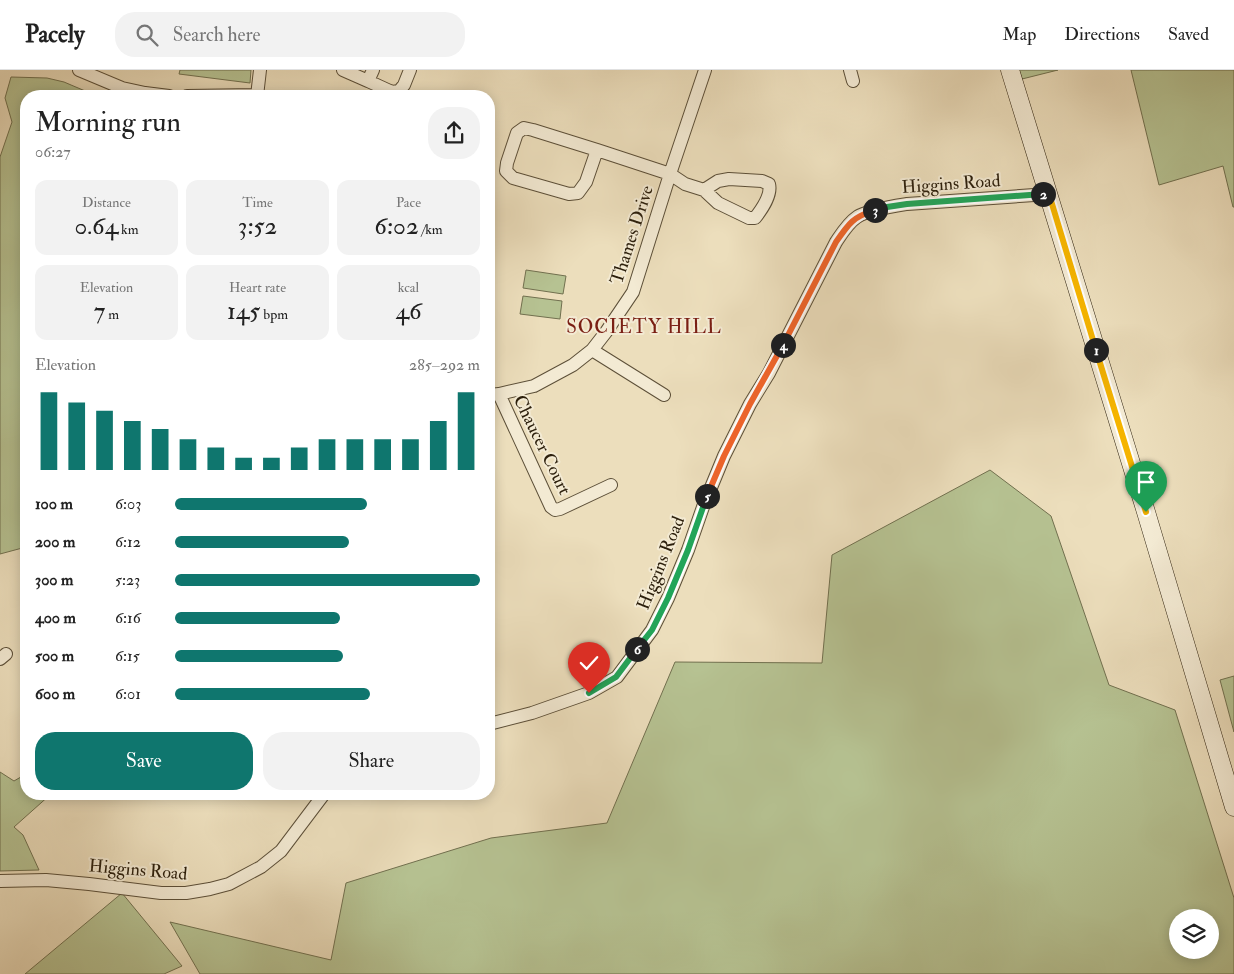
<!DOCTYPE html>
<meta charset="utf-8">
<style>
:root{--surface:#fff;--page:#f2f2f2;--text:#222;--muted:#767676;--line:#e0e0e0;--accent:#0f766e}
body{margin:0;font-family:"IM FELL Double Pica",serif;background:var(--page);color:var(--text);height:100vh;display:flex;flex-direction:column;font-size:19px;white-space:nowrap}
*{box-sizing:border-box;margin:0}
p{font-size:16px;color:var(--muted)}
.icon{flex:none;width:28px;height:28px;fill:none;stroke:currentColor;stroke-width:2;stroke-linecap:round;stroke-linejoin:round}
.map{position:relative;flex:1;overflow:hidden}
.details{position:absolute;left:20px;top:20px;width:475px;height:710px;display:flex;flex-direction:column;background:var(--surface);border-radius:20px;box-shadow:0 2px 12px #0003}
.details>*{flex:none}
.buttons{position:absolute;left:1169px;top:839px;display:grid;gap:10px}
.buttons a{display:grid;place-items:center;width:50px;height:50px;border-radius:50%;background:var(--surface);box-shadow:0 2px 12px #0003;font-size:25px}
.pin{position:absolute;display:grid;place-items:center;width:42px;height:42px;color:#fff;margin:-51px -21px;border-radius:50% 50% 50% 0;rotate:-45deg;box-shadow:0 0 5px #0007}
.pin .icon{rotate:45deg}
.km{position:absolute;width:25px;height:25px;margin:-12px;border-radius:50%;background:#222;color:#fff;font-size:14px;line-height:25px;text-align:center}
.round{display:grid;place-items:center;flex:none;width:52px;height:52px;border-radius:20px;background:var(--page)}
.summary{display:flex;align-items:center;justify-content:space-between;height:85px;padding:0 15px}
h1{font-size:28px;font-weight:600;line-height:38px}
.figures{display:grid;grid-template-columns:repeat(3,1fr);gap:8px;height:85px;padding:5px 15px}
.figures div{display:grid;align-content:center;border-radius:12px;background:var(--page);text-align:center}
.figures b{font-size:25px;font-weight:600}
.figures small{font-size:14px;font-weight:400}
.figures p{font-size:14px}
.chart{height:140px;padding:10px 15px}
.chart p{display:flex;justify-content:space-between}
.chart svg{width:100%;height:90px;margin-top:5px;stroke:var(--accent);stroke-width:6}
.action{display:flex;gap:10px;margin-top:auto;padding:10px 15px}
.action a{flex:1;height:58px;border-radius:20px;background:var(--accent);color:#fff;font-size:20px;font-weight:600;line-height:58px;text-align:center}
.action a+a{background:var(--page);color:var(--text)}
ul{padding:0 15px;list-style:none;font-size:16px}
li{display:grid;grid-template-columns:80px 60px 1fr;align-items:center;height:38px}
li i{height:12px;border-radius:6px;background:var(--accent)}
header{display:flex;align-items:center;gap:30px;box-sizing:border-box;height:70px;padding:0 25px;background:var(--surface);border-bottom:1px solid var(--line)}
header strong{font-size:24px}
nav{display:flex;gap:28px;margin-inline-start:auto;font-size:18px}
.search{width:350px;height:45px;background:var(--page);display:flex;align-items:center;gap:12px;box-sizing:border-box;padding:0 18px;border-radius:20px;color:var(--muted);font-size:19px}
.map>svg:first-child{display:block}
</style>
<header>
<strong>Pacely</strong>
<div class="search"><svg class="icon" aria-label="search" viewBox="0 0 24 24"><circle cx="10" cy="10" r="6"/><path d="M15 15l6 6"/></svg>Search here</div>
<nav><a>Map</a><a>Directions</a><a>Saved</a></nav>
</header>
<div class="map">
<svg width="1234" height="904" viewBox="0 0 1234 904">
<rect width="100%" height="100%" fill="#ecdebc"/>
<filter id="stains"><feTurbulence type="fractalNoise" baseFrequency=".004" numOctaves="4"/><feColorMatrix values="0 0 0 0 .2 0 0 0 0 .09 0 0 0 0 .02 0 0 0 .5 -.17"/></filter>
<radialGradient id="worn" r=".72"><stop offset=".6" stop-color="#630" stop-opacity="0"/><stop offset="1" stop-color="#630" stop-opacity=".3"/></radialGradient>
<path fill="#b6c292" stroke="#71704f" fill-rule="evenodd" d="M180,0H251L250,13L179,4Z
M1019,0H1058L1022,9Z
M1131,0H1234V137H1233L1223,96L1159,115Z
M11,7L47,8L64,12L97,26H26V477L0,484V87L12,52L5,28Z
M526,200L566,206L563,224L523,218Z
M523,226L562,231L560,249L520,244Z
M990,400L1051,446L1109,615L1175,640L1234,828V904H200L170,852L331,890L346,813L491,768L607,753L675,592L822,593L832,485ZM1178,848H1210V880H1178Z
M1234,606V662L1220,610Z
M0,702L14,711L26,704V724H51L14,757L23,765L39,800L0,801Z
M122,823L182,896L164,904H25Z"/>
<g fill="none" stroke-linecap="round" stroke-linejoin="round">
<g stroke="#5c4f38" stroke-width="14">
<path id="street" d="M79,0L122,18L145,23L169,26
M343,0L368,11
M373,0L368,11L392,22L399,21L404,15L410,0
M850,0L853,11
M187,26L257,25
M257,26L260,0
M524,58L533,60L597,80L586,112L578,123L569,124L513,108L506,101L507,93L517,63Z
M597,80L670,104L685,114L704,120
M729,109L762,111L769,114C772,125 762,139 755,148H749L718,133L704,120L718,111Z
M592,280L664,325
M499,324L551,437L555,440L560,439L611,415
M489,325L499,324L534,316L573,295L592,280L606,262L633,222L670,104L705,0
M0,589L6,584
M489,654L532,643L589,623L617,607L652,560L668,528L688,480L703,437L724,386L750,334L769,303L836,172C842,163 848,153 857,147C867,140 894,136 907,134L1049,124
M0,811L46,810L89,814L161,823H186L210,819L229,814L261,797L281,781L324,724"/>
</g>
<g stroke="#2c1f0c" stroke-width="19">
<path id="secondary" d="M1010,0L1146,442L1234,737"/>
</g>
<use href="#street" stroke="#f3ead3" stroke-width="12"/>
<use href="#secondary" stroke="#f3ead3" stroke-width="18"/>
</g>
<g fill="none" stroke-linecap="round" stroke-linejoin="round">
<g stroke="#fff" stroke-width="10">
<path id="split-1" d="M1096,280L1146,442"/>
</g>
<g stroke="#fff" stroke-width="10">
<path id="split-2" d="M1043,124H1049L1096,280"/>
</g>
<g stroke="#fff" stroke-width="10">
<path id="split-3" d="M875,140L887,137L907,134L1043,124"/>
</g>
<g stroke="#fff" stroke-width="10">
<path id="split-4" d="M783,275L836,172C849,153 853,147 875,140"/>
</g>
<g stroke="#fff" stroke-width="10">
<path id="split-5" d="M707,426L724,386L750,334L783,275"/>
</g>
<g stroke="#fff" stroke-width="10">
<path id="split-6" d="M637,579L652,560L668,528L688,480L707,426"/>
</g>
<g stroke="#fff" stroke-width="10">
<path id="split-7" d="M589,623L616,607L637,579"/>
</g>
<use href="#split-1" stroke="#f5b400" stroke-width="6"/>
<use href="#split-2" stroke="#f5b400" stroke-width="6"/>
<use href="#split-3" stroke="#22a559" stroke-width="6"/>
<use href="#split-4" stroke="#f0652b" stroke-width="6"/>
<use href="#split-5" stroke="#f0652b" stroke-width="6"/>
<use href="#split-6" stroke="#22a559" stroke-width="6"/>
<use href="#split-7" stroke="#22a559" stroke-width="6"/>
</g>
<g text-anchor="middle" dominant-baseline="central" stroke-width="4" stroke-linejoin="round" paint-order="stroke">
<g font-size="18" fill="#2c1f0c" stroke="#f3ead3">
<text transform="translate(951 114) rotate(-4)">Higgins Road</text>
<text transform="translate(632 165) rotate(-72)">Thames Drive</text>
<text transform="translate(542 375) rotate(64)">Chaucer Court</text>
<text transform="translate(661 493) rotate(-68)">Higgins Road</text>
<text transform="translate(138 800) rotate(5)">Higgins Road</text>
</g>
<g font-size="19" letter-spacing="1" fill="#7a1f14" stroke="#f3ead3">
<text x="644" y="257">SOCIETY HILL</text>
</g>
</g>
<rect width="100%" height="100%" filter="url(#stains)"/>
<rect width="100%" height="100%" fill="url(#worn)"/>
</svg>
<div class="buttons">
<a><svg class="icon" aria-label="layers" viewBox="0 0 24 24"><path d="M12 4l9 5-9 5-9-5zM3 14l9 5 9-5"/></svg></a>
</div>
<div class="pin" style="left:1146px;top:442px;background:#1e9e55"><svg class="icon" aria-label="arrive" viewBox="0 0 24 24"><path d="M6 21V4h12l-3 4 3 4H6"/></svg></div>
<div class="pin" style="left:589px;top:623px;background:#d93025"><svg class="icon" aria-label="check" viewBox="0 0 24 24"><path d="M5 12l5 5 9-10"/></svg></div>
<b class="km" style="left:1096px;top:280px">1</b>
<b class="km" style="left:1043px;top:124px">2</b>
<b class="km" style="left:875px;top:140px">3</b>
<b class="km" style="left:783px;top:275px">4</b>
<b class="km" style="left:707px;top:426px">5</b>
<b class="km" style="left:637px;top:579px">6</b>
<section class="details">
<div class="summary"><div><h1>Morning run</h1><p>06:27</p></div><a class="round"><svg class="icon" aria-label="share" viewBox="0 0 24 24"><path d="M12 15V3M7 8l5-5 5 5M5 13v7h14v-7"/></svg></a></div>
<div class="figures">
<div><p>Distance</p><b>0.64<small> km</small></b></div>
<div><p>Time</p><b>3:52</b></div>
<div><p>Pace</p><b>6:02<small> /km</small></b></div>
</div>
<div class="figures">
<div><p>Elevation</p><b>7<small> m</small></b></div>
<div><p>Heart rate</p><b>145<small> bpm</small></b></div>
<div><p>kcal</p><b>46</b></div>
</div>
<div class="chart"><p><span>Elevation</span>285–292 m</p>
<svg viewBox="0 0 160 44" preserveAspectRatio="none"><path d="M5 44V6M15 44V11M25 44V15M35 44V20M45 44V24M55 44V29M65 44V33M75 44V38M85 44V38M95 44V33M105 44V29M115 44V29M125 44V29M135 44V29M145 44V20M155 44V6"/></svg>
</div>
<ul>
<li><b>100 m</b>6:03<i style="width:63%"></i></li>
<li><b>200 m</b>6:12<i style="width:57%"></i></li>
<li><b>300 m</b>5:23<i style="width:100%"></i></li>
<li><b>400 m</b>6:16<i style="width:54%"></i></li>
<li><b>500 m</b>6:15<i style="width:55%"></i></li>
<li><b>600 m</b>6:01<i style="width:64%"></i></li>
</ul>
<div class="action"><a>Save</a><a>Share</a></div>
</section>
</div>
